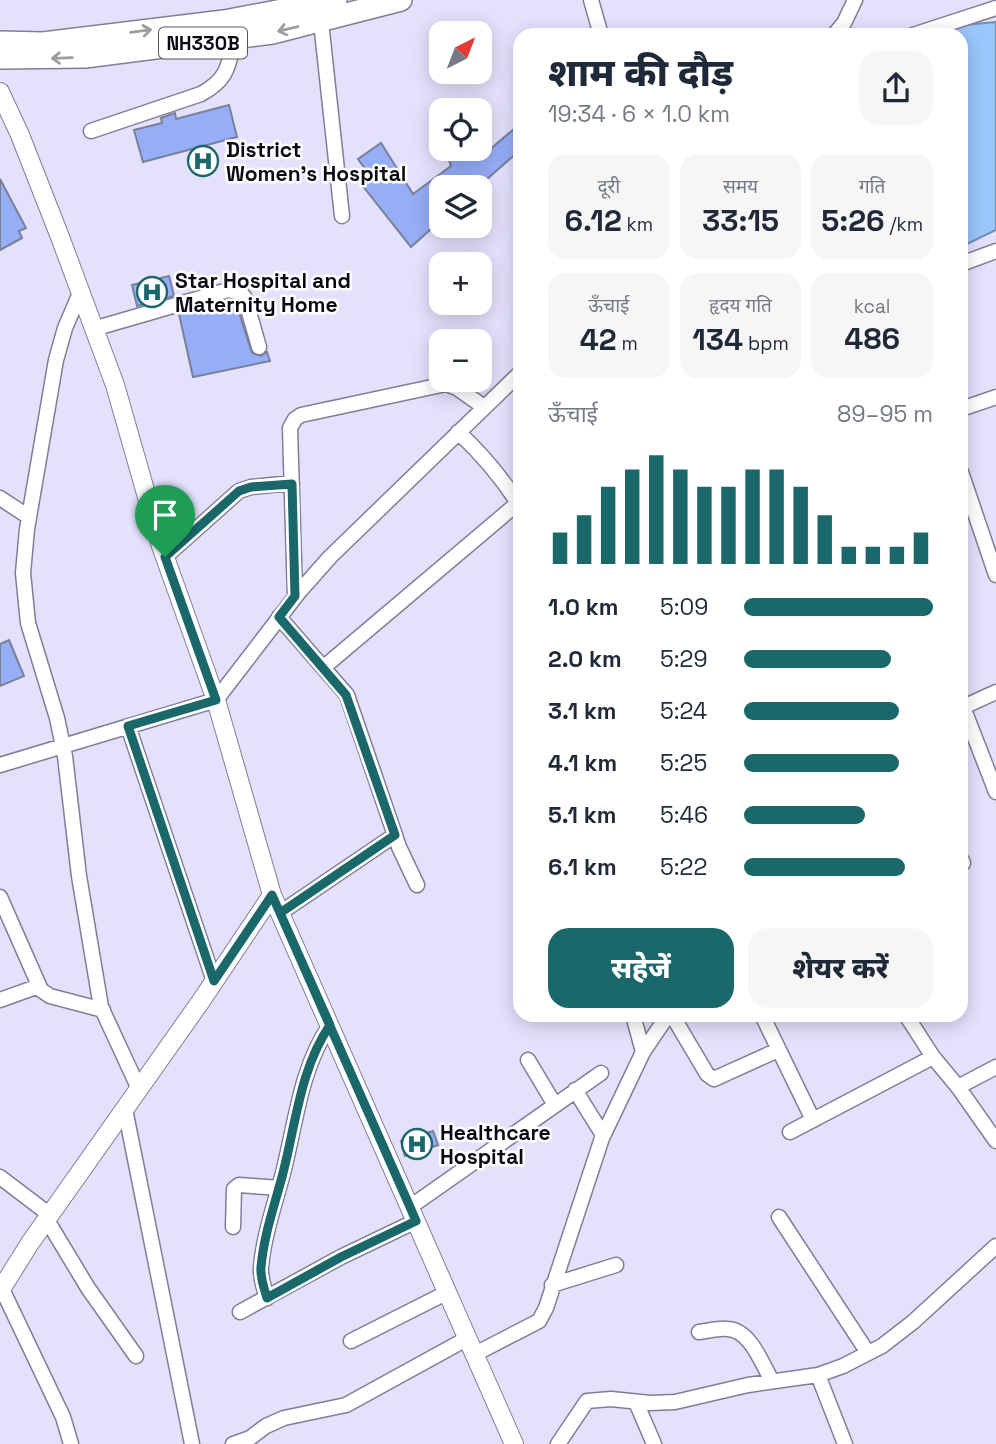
<!DOCTYPE html>
<html lang="hi">
<meta charset="utf-8">
<style>
:root{--surface:#fff;--page:#f6f6f7;--text:#1f2937;--muted:#747a83;--accent:#1a686a}
body{margin:0;font-family:"Space Grotesk","Noto Sans Devanagari",sans-serif;background:var(--page);color:var(--text);height:100vh;display:flex;flex-direction:column;font-size:26px;white-space:nowrap}
*{box-sizing:border-box;margin:0}
p{font-size:23px;color:var(--muted)}
.icon{flex:none;width:38px;height:38px;fill:none;stroke:currentColor;stroke-width:2;stroke-linecap:round;stroke-linejoin:round}
.map{position:relative;flex:1;overflow:hidden}
.side{position:absolute;left:513px;top:28px;width:455px;height:994px;display:flex;flex-direction:column;background:var(--surface);border-radius:21px;box-shadow:0 4px 18px #0003}
.side>*{flex:none}
.needle{width:46px;rotate:42deg}
.buttons{position:absolute;left:429px;top:21px;display:grid;gap:14px}
.buttons a{display:grid;place-items:center;width:63px;height:63px;border-radius:14px;background:var(--surface);box-shadow:0 4px 18px #0003;font-size:35px}
.pin{position:absolute;display:grid;place-items:center;width:60px;height:60px;color:#fff;margin:-72px -30px;border-radius:50% 50% 50% 0;rotate:-45deg;box-shadow:0 0 7px #0007}
.pin .icon{rotate:45deg}
.round{display:grid;place-items:center;flex:none;width:74px;height:74px;border-radius:21px;background:var(--page)}
.headline{display:flex;align-items:center;justify-content:space-between;height:119px;padding:0 35px}
h1{font-size:38px;font-weight:800;line-height:52px}
.stats{display:grid;grid-template-columns:repeat(3,1fr);gap:10px;height:119px;padding:7px 35px}
.stats div{display:grid;align-content:center;border-radius:18px;background:var(--page);text-align:center}
.stats b{font-size:30px;font-weight:800}
.stats small{font-size:19px;font-weight:400}
.stats p{font-size:19px}
.chart{height:196px;padding:14px 35px}
.chart p{display:flex;justify-content:space-between}
.chart svg{width:100%;height:126px;margin-top:7px;stroke:var(--accent);stroke-width:6}
.cta{display:flex;gap:14px;margin-top:auto;padding:14px 35px}
.cta a{flex:1;height:80px;border-radius:21px;background:var(--accent);color:#fff;font-size:28px;font-weight:800;line-height:80px;text-align:center}
.cta a+a{background:var(--page);color:var(--text)}
ul{padding:0 35px;list-style:none;font-size:23px}
li{display:grid;grid-template-columns:112px 84px 1fr;align-items:center;height:52px}
li i{height:18px;border-radius:9px;background:var(--accent)}
.map>svg:first-child{display:block}
</style>
<div class="map">
<svg width="996" height="1444" viewBox="0 0 996 1444">
<rect width="100%" height="100%" fill="#e3e1fc"/>
<path fill="#99c6fb" stroke="#6e8eb5" stroke-width="2" d="M996,22V230L961,247V35H938L964,25Z"/>
<path fill="#96adf8" stroke="#798199" stroke-width="2" d="M229,105L237,137L143,162L134,130L162,123L161,118L175,113L176,119Z
M520,124V150L478,187H441V220L411,247L362,185L370,176L358,159L381,143L413,194L451,166L445,149H473L482,156Z
M0,179L26,228L19,231L22,238L0,250Z
M169,276L174,296L137,306L132,285Z
M228,300L236,303L252,353L261,356L267,352L270,361L193,377L179,314Z
M9,640L24,676L0,686V644Z
M433,1131L438,1145L405,1156L401,1141Z"/>
<g fill="none" stroke-linecap="round" stroke-linejoin="round">
<g stroke="#807e97" stroke-width="17">
<path id="minor" d="M591,0L601,35
M321,22L342,216
M834,35L844,23L855,0
M913,35L996,8
M91,131L201,94C228,79 228,67 235,38
M961,264L996,251
M80,293L65,328L56,360L27,529L23,573L28,623L57,718L65,756L79,876L101,1007L139,1089
M93,329L228,290L241,293L245,298L259,347
M961,409L996,397
M458,432C482,454 502,478 520,506
M961,472L996,575
M0,498L29,517
M165,557L239,491L251,487L292,483
M295,596L290,428L295,419L301,415L446,384L457,388L484,407
M279,617L347,695L399,847L417,885
M324,667L518,503
M963,707L996,792
M961,708L996,692
M128,726L214,981
M0,765L216,700L299,592L330,557L520,373
M961,859L963,863
M0,897L41,990L50,996L103,1010
M280,913L395,835
M0,1000L39,986
M672,1015L707,1074L714,1079L778,1050
M762,1015L813,1120
M906,1015L933,1057L958,1087L996,1141
M643,1052L668,1015
M528,1060L555,1105
M958,1087L996,1067
M575,1090L603,1135
M125,1109L192,1444
M790,1132L933,1057
M0,1177L50,1215
M410,1207L601,1073
M779,1217L868,1353
M47,1220L88,1288L136,1356
M233,1227L234,1189L239,1185L279,1188
M552,1285L616,1265
M2,1289L63,1417L71,1444
M267,1298C264,1288 260,1278 261,1267C264,1234 275,1204 283,1173C296,1123 300,1069 330,1025
M240,1312L341,1257L416,1221
M699,1332C708,1331 718,1328 727,1329C750,1329 762,1364 772,1381
M351,1341L448,1292
M475,1354L539,1321L546,1308L602,1138L643,1052L633,1015
M818,1375L845,1444
M636,1402L654,1444
M233,1444L250,1438L266,1426L284,1418L346,1405L468,1338
M558,1444L587,1401L611,1399L650,1403L675,1402L748,1385L818,1375L843,1366L882,1346L913,1322L996,1246"/>
</g>
<g stroke="#807e97" stroke-width="20">
<path id="major" d="M0,92L20,135L60,237L115,385L161,546L216,700L272,895L201,1001L30,1243L0,1291
M272,895L514,1444"/>
</g>
<g stroke="#807e97" stroke-width="24">
<path id="highway" d="M0,42L43,43L224,21L336,0
M0,58L85,57L272,33L401,0"/>
</g>
<use href="#minor" stroke="#fff" stroke-width="14"/>
<use href="#major" stroke="#fff" stroke-width="18"/>
<use href="#highway" stroke="#fff" stroke-width="21"/>
</g>
<defs><path id="oneway-shaft" d="M-6 0H5M1.5-3L5.5 0L1.5 3" fill="none" stroke-width="1.6" stroke-linecap="round" stroke-linejoin="round" transform="scale(1.75)"/></defs>
<g stroke="#9d9da1">
<use href="#oneway-shaft" transform="translate(288 29) rotate(167)"/>
<use href="#oneway-shaft" transform="translate(141 31) rotate(-7)"/>
<use href="#oneway-shaft" transform="translate(62 58) rotate(178)"/>
</g>
<g fill="none" stroke-linecap="round" stroke-linejoin="round">
<g stroke="#fff" stroke-width="14">
<path id="route" d="M165,557L216,700L128,726L214,981L272,895L330,1025C300,1069 296,1123 283,1173C275,1204 264,1234 261,1267C260,1278 264,1288 267,1298L341,1257L416,1221L410,1207L280,913L395,835L346,695L279,617L295,596L292,484L251,487L239,491L165,557"/>
</g>
<use href="#route" stroke="#1a686a" stroke-width="9"/>
</g>
<defs>
<g id="hospital-ring" transform="scale(1.575)"><circle r="9.5" fill="#fff" stroke="#1a686a" stroke-width="1.5"/><path d="M-5-5h3v3.5h4V-5h3V5h-3V1.5h-4V5h-3Z" fill="#1a686a"/></g>
</defs>
<g fill-rule="evenodd">
<use href="#hospital-ring" x="203" y="161"/>
<use href="#hospital-ring" x="152" y="292"/>
<use href="#hospital-ring" x="417" y="1144"/>
</g>
<g text-anchor="middle" dominant-baseline="central" stroke-width="5" stroke-linejoin="round" paint-order="stroke">
<rect fill="#fff" stroke="#54545a" stroke-width="2" x="159" y="27.5" width="88" height="31" rx="5"/>
<g font-size="19" font-weight="bold" fill="#0b0a13">
<text x="203" y="43">NH330B</text>
</g>
<g font-size="21" font-weight="bold" fill="#0b0a13" stroke="#fff" text-anchor="start">
<text x="226" y="149">District<tspan x="226" dy="24">Women's Hospital</tspan></text>
<text x="175" y="280">Star Hospital and<tspan x="175" dy="24">Maternity Home</tspan></text>
<text x="440" y="1132">Healthcare<tspan x="440" dy="24">Hospital</tspan></text>
</g>
</g>
</svg>
<div class="buttons">
<a><svg class="needle" viewBox="-14 -14 28 28"><path d="M0-13l5 13h-10z" fill="#e53935"/><path d="M0 13l5-13h-10z" fill="#747a83"/></svg></a>
<a><svg class="icon" aria-label="locate" viewBox="0 0 24 24"><circle cx="12" cy="12" r="6"/><path d="M12 2v4M12 18v4M2 12h4M18 12h4"/></svg></a>
<a><svg class="icon" aria-label="layers" viewBox="0 0 24 24"><path d="M12 4l9 5-9 5-9-5zM3 14l9 5 9-5"/></svg></a>
<a>+</a>
<a>−</a>
</div>
<div class="pin" style="left:165px;top:557px;background:#1e9e55"><svg class="icon" aria-label="arrive" viewBox="0 0 24 24"><path d="M6 21V4h12l-3 4 3 4H6"/></svg></div>
<section class="side">
<div class="headline"><div><h1>शाम की दौड़</h1><p>19:34 · 6 × 1.0 km</p></div><a class="round"><svg class="icon" aria-label="share" viewBox="0 0 24 24"><path d="M12 15V3M7 8l5-5 5 5M5 13v7h14v-7"/></svg></a></div>
<div class="stats">
<div><p>दूरी</p><b>6.12<small> km</small></b></div>
<div><p>समय</p><b>33:15</b></div>
<div><p>गति</p><b>5:26<small> /km</small></b></div>
</div>
<div class="stats">
<div><p>ऊँचाई</p><b>42<small> m</small></b></div>
<div><p>हृदय गति</p><b>134<small> bpm</small></b></div>
<div><p>kcal</p><b>486</b></div>
</div>
<div class="chart"><p><span>ऊँचाई</span>89–95 m</p>
<svg viewBox="0 0 160 44" preserveAspectRatio="none"><path d="M5 44V33M15 44V27M25 44V17M35 44V11M45 44V6M55 44V11M65 44V17M75 44V17M85 44V11M95 44V11M105 44V17M115 44V27M125 44V38M135 44V38M145 44V38M155 44V33"/></svg>
</div>
<ul>
<li><b>1.0 km</b>5:09<i style="width:100%"></i></li>
<li><b>2.0 km</b>5:29<i style="width:78%"></i></li>
<li><b>3.1 km</b>5:24<i style="width:82%"></i></li>
<li><b>4.1 km</b>5:25<i style="width:82%"></i></li>
<li><b>5.1 km</b>5:46<i style="width:64%"></i></li>
<li><b>6.1 km</b>5:22<i style="width:85%"></i></li>
</ul>
<div class="cta"><a>सहेजें</a><a>शेयर करें</a></div>
</section>
</div>
